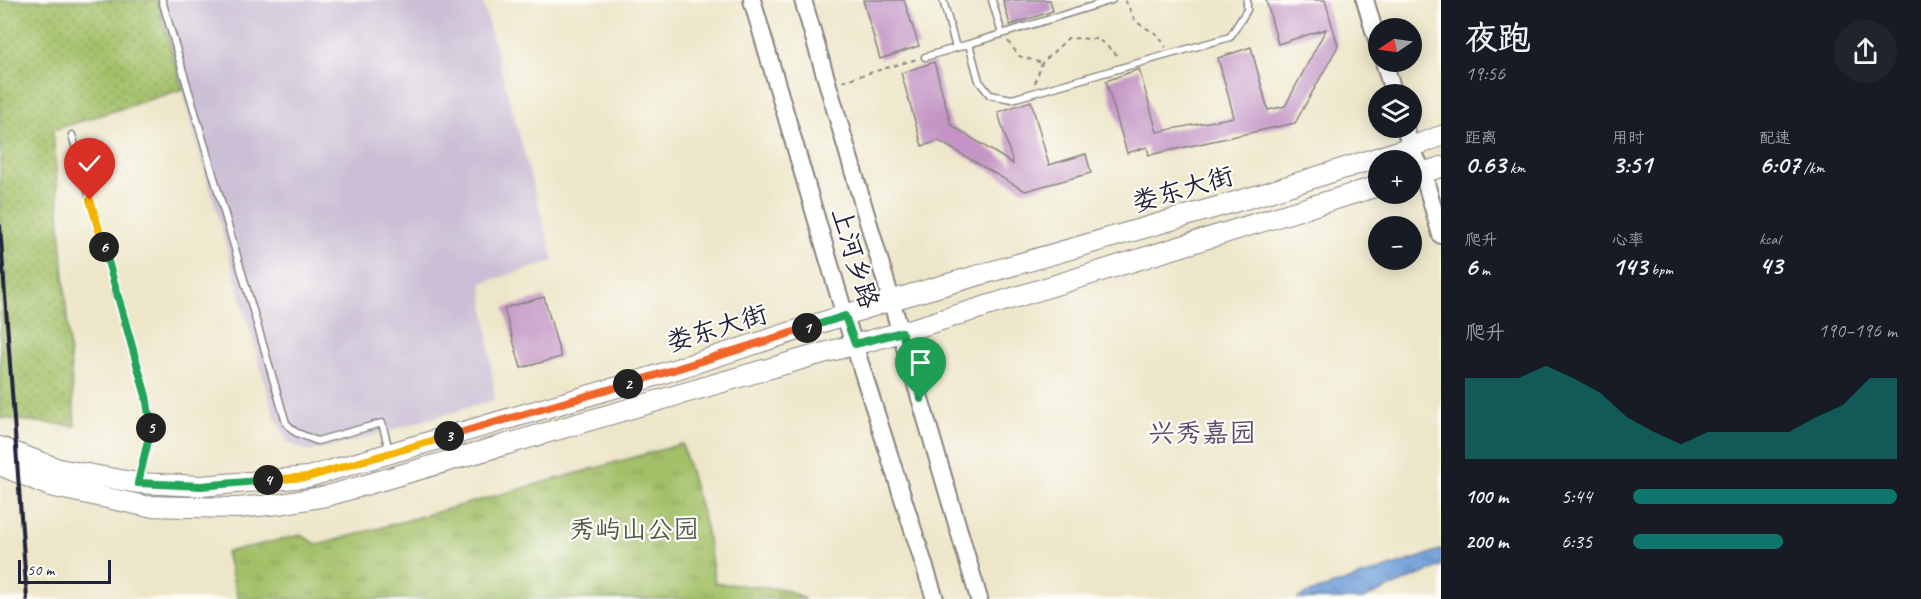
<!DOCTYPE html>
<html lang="zh">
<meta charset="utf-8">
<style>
:root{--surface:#171b24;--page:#20242c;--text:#f1f3f6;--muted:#9ea1a6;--accent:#0f766e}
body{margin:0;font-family:Caveat,"LXGW WenKai TC",sans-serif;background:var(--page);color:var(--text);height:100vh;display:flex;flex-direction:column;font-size:22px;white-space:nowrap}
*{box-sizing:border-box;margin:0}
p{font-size:20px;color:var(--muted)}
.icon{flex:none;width:33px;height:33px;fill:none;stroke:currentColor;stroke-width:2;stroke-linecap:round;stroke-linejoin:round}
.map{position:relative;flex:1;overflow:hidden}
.sheet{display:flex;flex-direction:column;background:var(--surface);width:480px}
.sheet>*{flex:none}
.needle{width:39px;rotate:257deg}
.fabs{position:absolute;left:1368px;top:18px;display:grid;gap:12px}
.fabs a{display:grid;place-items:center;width:54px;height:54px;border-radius:50%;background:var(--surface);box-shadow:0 3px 15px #0003;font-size:30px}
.scale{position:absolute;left:18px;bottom:15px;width:93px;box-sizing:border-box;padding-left:6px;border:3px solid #22223b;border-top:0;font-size:16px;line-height:21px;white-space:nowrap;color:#22223b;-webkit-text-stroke:4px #fdfcf7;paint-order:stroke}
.pin{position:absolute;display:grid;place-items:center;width:51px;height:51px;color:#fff;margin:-62px -26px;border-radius:50% 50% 50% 0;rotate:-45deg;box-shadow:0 0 6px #0007}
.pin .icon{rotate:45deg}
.km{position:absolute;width:30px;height:30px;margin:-15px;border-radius:50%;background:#222;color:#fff;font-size:16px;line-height:30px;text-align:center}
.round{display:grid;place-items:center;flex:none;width:63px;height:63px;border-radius:32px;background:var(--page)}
.overview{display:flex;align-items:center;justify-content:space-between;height:102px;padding:0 24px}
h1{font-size:33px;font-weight:700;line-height:45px}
.metrics{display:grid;grid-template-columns:repeat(3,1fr);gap:9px;height:102px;padding:6px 24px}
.metrics div{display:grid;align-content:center}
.metrics b{font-size:26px;font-weight:700}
.metrics small{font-size:16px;font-weight:400}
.metrics p{font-size:16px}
.chart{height:168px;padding:12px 24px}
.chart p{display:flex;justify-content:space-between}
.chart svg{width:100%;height:108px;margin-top:6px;fill:var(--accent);opacity:.7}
ul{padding:0 24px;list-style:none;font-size:20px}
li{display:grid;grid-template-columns:96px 72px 1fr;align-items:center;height:45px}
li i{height:15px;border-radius:8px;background:var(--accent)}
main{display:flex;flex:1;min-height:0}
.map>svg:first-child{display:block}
</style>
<main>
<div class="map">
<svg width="1441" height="599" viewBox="0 0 1441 599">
<defs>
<pattern id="grass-dots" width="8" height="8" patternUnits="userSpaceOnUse" patternTransform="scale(1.5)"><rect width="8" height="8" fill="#a3c067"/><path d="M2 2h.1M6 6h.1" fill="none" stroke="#849c56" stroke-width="1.8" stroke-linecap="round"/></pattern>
<pattern id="park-tufts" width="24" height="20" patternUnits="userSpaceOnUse" patternTransform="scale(1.5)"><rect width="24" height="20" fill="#a3c067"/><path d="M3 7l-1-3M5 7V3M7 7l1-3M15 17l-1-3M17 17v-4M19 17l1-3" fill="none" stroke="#849c56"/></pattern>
<pattern id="water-ripples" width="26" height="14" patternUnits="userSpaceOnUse" patternTransform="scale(1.5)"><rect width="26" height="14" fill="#72a0da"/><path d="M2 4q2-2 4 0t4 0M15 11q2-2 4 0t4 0" fill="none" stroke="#5d82b2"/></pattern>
</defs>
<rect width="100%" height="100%" fill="#fdfcf7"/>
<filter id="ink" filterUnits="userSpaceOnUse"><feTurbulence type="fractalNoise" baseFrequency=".0167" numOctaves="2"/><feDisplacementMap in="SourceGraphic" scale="12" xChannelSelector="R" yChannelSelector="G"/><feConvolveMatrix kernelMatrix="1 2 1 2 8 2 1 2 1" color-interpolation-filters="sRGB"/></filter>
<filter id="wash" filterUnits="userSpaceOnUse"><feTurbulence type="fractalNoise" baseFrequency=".008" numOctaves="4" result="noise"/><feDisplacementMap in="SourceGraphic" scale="24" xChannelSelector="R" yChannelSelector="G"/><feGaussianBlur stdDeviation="1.35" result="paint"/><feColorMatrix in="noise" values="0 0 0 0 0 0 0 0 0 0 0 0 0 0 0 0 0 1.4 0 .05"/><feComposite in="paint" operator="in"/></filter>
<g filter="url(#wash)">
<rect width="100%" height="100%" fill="#ede6c9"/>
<path fill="#cbbfd5" d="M157,0H482L554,261L482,283L495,400L364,438L309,452L287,442L274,415Z"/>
<path fill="url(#grass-dots)" stroke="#627151" stroke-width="1.5" d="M0,0H157L183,89L53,130L75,426L0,418Z"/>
<path fill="url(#park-tufts)" stroke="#627151" stroke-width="1.5" d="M682,444L706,527L715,583L785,589L805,599H238L226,552L301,535L318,545Z"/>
<path fill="url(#water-ripples)" stroke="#4a618a" stroke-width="1.5" d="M1441,549V566L1363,599H1298L1303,595L1424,556Z"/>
<g id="blocks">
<path fill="#c394c5" d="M863,0H904L919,46L880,59Z
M1003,0H1050L1053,11L1010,25Z
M1266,0H1325L1338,46L1295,123L1149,155L1147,147L1127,153L1106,81L1139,69L1157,132L1234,117L1218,58L1251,47L1268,110L1285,106L1326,29L1278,44Z
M934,62L951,125L1013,164L998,112L1031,101L1049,165L1086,154L1091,173L1025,191L939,141L922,146L901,73Z
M544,297L561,357L521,368L504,308Z"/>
</g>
</g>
<g filter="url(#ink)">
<use href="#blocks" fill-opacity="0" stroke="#888482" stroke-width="1.5"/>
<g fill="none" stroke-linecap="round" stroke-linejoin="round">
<g stroke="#888482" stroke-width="9">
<path id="lane" d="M162,0L286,423L295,432L317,441L382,423L389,450
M943,0L956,48
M992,0L1002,34
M969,44L1112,0
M925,57L969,44L979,81L990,95L1012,99L1230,37L1247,10V0
M72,135L146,396L151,430L139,479"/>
</g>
<g stroke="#888482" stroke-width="20">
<path id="secondary" d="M752,0L845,316L935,599
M803,0L979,599
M1365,0L1378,44
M1384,62L1394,94
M1405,128L1411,147L1423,173L1441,235"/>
</g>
<g stroke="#888482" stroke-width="22">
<path id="primary" d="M1412,176L1441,167
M0,447L59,469L138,483L201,486L308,477L642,380L892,300L1266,193L1411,147L1441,136
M0,465L50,486L145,506L237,508L280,504L327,496L816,355L902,332L1378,186"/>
</g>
<path stroke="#888482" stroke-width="2" stroke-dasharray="4.5 4.5" stroke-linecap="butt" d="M1125,0L1136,22L1158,35L1166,47
M1008,41L1019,56L1042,63
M842,81L917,59
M1035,83L1042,63L1068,38L1098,39L1121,58"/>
<use href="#lane" stroke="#fff" stroke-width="6"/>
<use href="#secondary" stroke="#fff" stroke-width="16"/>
<use href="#primary" stroke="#fff" stroke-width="20"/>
<path stroke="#22223b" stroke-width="4" d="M0,226L27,599"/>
</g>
</g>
<g fill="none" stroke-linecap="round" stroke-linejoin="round" filter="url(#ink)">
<g stroke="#fff" stroke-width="12">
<path id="split-1" d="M807,328L845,316L855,344L902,332L921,399"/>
</g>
<g stroke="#fff" stroke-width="12">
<path id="split-2" d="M628,384L807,328"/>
</g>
<g stroke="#fff" stroke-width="12">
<path id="split-3" d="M449,436L628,384"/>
</g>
<g stroke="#fff" stroke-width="12">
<path id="split-4" d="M268,480L308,477L449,436"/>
</g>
<g stroke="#fff" stroke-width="12">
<path id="split-5" d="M151,428L138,483L201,486L268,480"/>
</g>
<g stroke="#fff" stroke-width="12">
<path id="split-6" d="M104,247L146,396L151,428"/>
</g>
<g stroke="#fff" stroke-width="12">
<path id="split-7" d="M90,200L104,247"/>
</g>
<use href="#split-1" stroke="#22a559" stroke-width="8"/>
<use href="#split-2" stroke="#f0652b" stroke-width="8"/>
<use href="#split-3" stroke="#f0652b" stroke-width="8"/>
<use href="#split-4" stroke="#f5b400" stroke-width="8"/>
<use href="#split-5" stroke="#22a559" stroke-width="8"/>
<use href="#split-6" stroke="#22a559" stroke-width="8"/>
<use href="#split-7" stroke="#f5b400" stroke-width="8"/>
</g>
<g text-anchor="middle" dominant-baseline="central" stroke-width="4.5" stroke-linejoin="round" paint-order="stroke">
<g font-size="26" fill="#22223b" stroke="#fdfcf7">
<text transform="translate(1183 189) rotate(-16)">娄东大街</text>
<text transform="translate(855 258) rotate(73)">上河乡路</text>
<text transform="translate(717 328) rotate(-17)">娄东大街</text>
</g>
<g font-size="26" fill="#4f594a" stroke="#fdfcf7">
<text x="634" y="529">秀屿山公园</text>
</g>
<g font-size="27" fill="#5a4a6b" stroke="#fdfcf7">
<text x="1202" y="433">兴秀嘉园</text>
</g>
</g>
</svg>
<div class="fabs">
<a><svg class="needle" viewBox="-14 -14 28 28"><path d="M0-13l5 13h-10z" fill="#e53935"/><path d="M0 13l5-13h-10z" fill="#9ea1a6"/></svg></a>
<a><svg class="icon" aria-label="layers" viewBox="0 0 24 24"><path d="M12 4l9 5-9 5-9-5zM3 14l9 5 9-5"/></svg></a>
<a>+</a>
<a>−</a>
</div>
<div class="scale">50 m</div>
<div class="pin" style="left:921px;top:399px;background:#1e9e55"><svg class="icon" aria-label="arrive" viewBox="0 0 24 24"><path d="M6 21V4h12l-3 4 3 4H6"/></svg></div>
<div class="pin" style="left:90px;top:200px;background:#d93025"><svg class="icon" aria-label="check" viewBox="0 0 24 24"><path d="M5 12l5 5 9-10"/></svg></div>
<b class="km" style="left:807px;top:328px">1</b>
<b class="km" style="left:628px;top:384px">2</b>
<b class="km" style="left:449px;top:436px">3</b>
<b class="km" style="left:268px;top:480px">4</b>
<b class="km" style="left:151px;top:428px">5</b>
<b class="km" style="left:104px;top:247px">6</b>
</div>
<section class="sheet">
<div class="overview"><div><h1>夜跑</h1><p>19:56</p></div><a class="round"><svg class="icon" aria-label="share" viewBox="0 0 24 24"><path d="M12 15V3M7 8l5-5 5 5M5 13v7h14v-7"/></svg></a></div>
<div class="metrics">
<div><p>距离</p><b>0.63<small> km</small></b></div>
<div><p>用时</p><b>3:51</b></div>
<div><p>配速</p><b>6:07<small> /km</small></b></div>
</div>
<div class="metrics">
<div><p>爬升</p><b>6<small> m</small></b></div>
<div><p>心率</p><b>143<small> bpm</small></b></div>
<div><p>kcal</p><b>43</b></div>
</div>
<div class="chart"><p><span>爬升</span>190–196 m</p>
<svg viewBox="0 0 160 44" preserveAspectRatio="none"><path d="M0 44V11L10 11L20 11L30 6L40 11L50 17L60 27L70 33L80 38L90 33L100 33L110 33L120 33L130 27L140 22L150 11L160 11V44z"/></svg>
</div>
<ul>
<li><b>100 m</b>5:44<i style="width:100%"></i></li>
<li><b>200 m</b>6:35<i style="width:57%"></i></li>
</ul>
</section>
</main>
